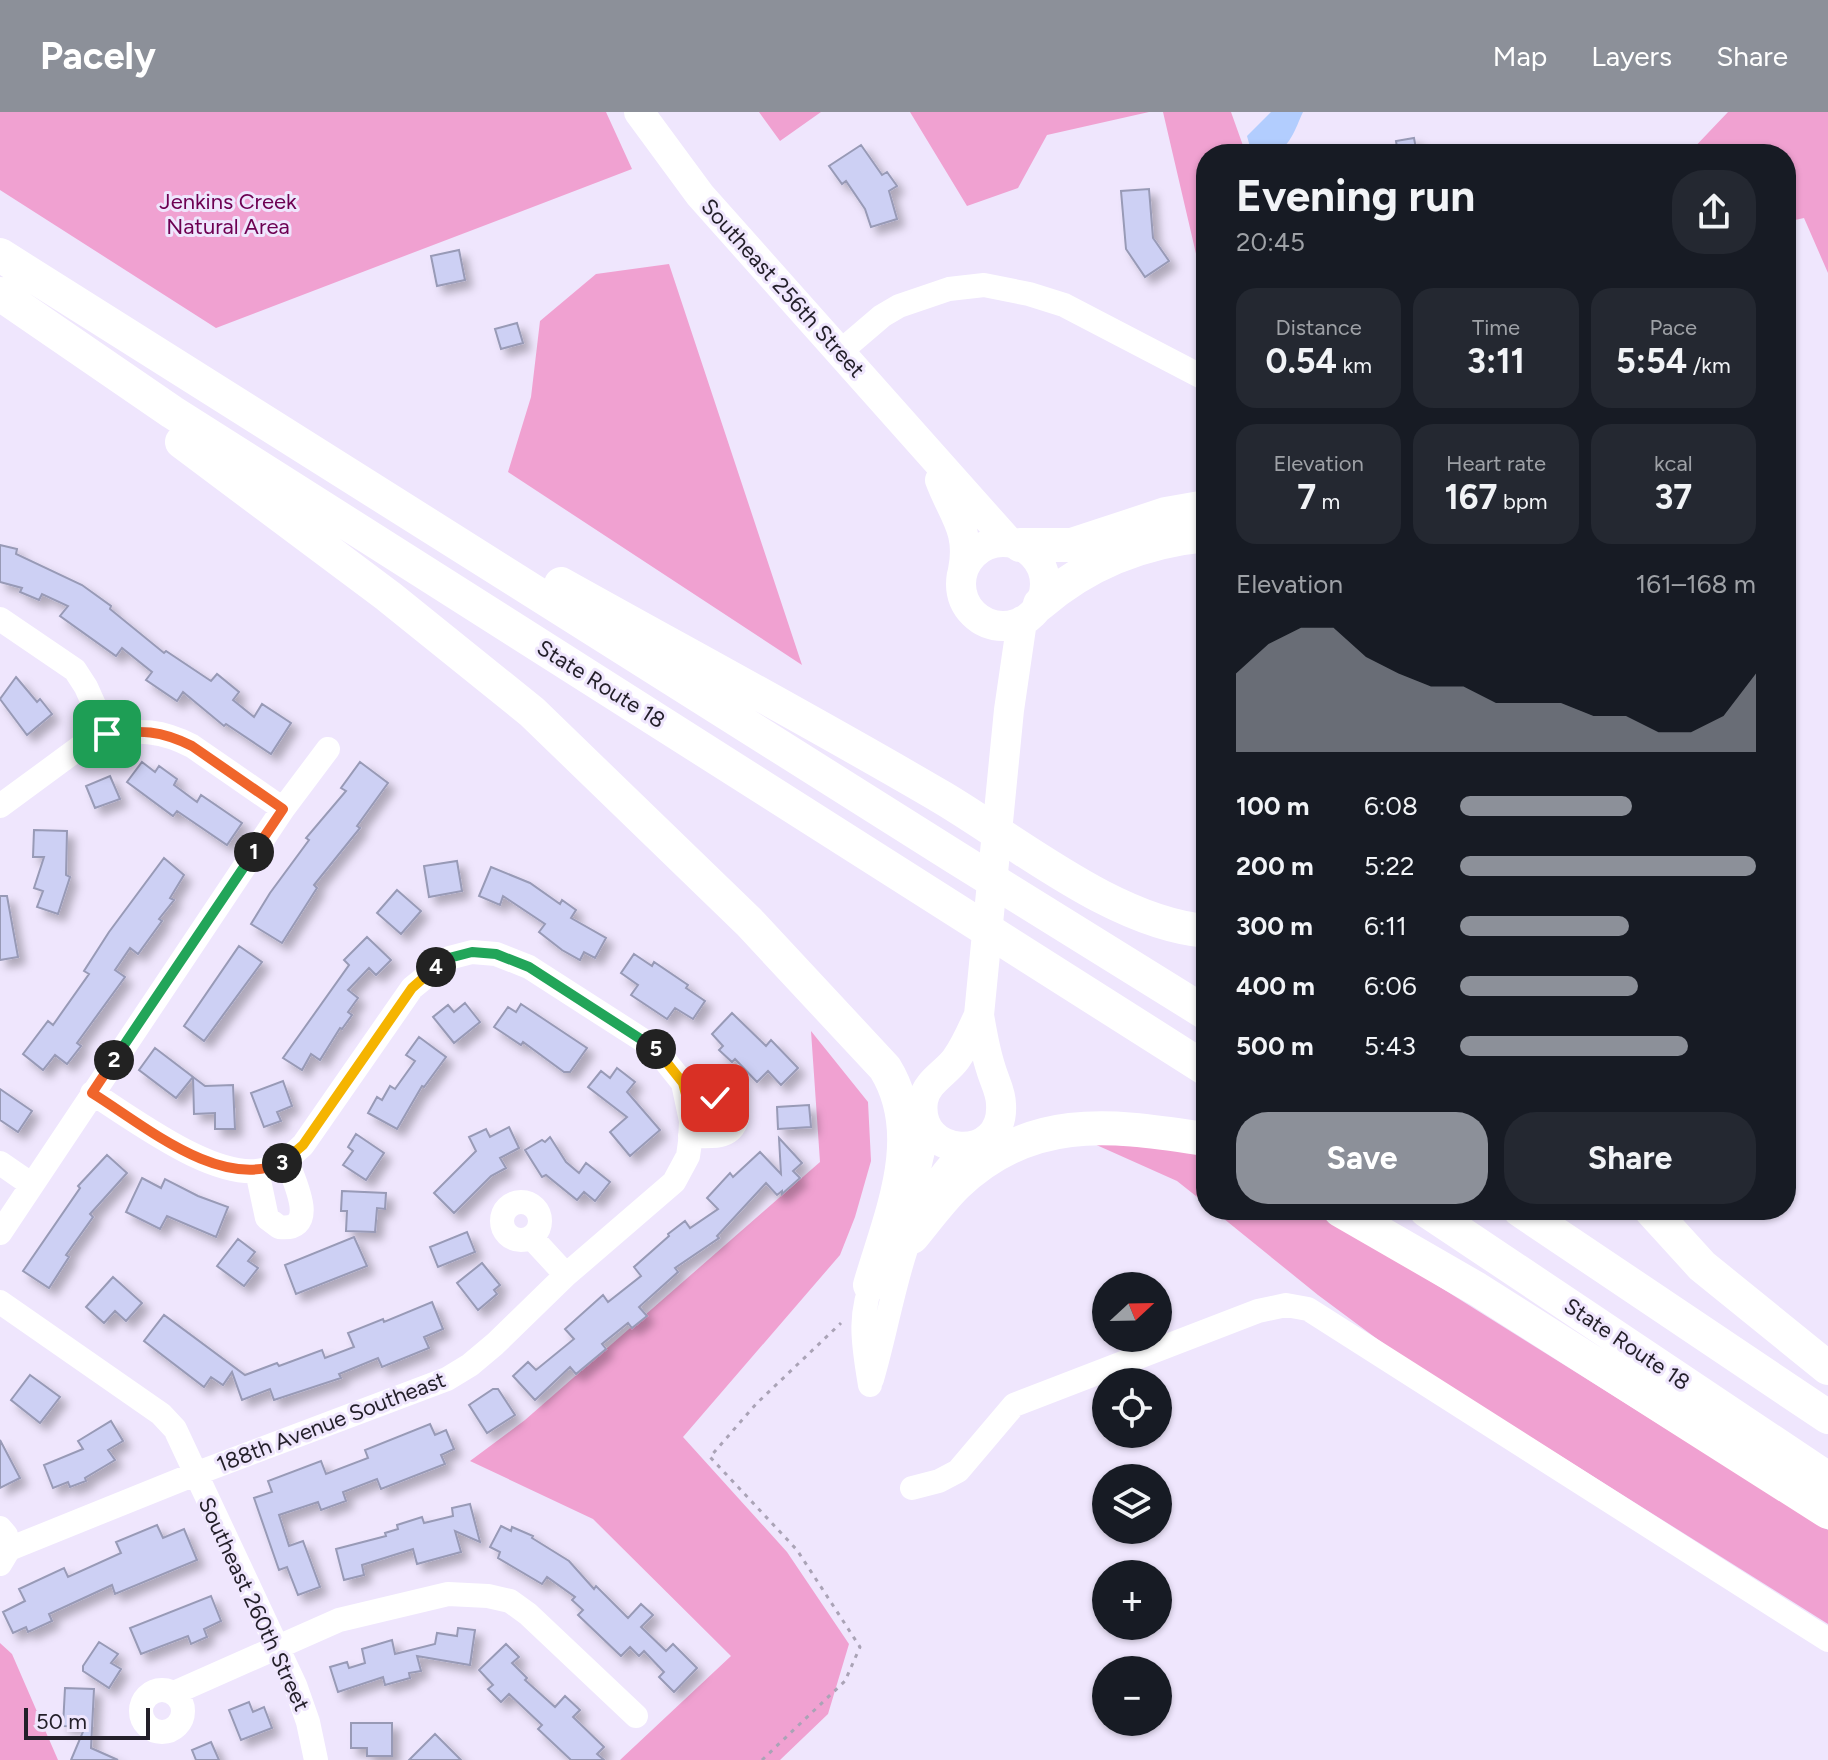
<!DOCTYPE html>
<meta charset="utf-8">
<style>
:root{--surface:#171b24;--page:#242831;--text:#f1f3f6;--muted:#9ea1a6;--accent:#8c9099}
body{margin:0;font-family:Figtree,sans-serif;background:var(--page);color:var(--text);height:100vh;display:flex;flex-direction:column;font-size:30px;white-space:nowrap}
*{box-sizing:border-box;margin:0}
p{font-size:26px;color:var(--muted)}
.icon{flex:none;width:44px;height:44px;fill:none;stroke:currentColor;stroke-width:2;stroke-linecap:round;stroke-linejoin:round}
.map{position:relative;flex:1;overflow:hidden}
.panel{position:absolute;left:1196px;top:32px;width:600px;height:1076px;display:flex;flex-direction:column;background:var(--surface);border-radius:32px;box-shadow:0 2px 6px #0004}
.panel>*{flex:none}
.needle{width:52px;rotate:68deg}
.buttons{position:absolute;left:1092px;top:1160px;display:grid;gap:16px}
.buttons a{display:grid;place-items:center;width:80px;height:80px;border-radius:50%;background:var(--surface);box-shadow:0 2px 6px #0004;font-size:40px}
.scale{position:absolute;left:24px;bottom:20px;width:126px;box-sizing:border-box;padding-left:8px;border:4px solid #231f29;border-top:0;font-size:22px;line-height:28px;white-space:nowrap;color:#231f29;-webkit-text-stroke:6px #efe6fd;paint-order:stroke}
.pin{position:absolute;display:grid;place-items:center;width:68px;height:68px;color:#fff;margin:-34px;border-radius:16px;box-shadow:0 4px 12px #0006}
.km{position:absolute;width:40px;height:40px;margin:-20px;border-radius:50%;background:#222;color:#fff;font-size:22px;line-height:40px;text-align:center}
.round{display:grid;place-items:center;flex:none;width:84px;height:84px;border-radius:32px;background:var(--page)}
.overview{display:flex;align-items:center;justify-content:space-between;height:136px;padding:0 40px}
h1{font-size:44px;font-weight:700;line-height:60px}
.stats{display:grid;grid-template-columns:repeat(3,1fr);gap:12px;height:136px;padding:8px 40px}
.stats div{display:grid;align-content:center;border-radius:20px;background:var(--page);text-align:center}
.stats b{font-size:34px;font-weight:700}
.stats small{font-size:22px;font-weight:400}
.stats p{font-size:22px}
.chart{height:224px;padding:16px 40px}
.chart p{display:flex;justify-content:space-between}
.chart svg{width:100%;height:144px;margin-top:8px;fill:var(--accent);opacity:.7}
.button{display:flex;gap:16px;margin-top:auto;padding:16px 40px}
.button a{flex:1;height:92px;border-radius:32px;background:var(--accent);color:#fff;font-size:32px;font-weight:700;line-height:92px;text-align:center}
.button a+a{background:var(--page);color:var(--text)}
ul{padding:0 40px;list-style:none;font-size:26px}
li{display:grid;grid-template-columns:128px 96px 1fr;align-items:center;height:60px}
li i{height:20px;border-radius:10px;background:var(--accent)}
header{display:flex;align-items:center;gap:48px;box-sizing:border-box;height:112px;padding:0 40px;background:var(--accent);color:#fff}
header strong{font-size:38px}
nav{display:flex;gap:44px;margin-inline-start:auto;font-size:28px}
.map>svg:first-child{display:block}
</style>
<header>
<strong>Pacely</strong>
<nav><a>Map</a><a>Layers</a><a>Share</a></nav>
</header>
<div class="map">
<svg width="1828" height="1648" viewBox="0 0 1828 1648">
<defs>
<filter id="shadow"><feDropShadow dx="7" dy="7" stdDeviation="4" flood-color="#0004"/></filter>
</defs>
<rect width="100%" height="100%" fill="#efe6fd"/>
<path fill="#f0a1d1" d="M0,0H606L632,57L216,216L0,78Z
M759,0H821L780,29Z
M910,0H1149L1047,23L1018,76L967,94Z
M1163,0H1231L1246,42H1206V175L1204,176Z
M1728,0H1828V161L1804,106L1786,110V42H1688Z
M669,152L802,553L508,360L531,285L540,209L596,162Z
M811,919L868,990L871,1049L855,1105L840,1143L683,1325L787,1440L849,1532L828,1602L780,1648H620L731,1544L593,1407L470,1349L525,1308L820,1050Z
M1092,1031L1183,1038L1206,1045V1092L1177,1069Z
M1213,1098H1317L1828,1418V1512L1392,1238L1318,1183Z
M0,1531L12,1542L58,1648H0Z"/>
<path fill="#b2cdfe" d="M1271,0H1303C1295,17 1289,41 1267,42C1258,42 1255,41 1250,35L1247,24Z"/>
<path fill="#cdd0f4" stroke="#989ab6" stroke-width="2" filter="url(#shadow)" d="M1414,26L1417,42H1398L1396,29Z
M861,33L882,63L887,60L897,74L889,79L897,107L871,115L865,97L846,69L842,72L829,54Z
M1149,77L1153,126L1169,149L1145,165L1126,137L1121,79Z
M459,138L465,168L437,174L431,144Z
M517,211L523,231L501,237L495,217Z
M0,433L17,437L16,442L82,473L111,494L110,497L164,541L166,539L211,569L217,562L239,580L233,588L254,605L262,592L291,611L271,642L226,612L224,614L183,580L177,589L146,568L152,560L122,536L116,544L60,504L68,494L42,482L39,488L20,480L22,476L0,470Z
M16,565L37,590L40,587L52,602L27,623L0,587Z
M142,650L155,660L159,654L177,667L174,673L197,690L201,683L242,711L227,733L177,699L173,704L127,670Z
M360,650L388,671L357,714L360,716L314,773L317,776L282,831L251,812L270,781L309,728L306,726L346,679L341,676Z
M110,664L120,687L95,696L86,674Z
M34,718L67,719L66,763L70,765L58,802L37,795L43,779L34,776L44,745H33Z
M164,746L184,763L170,786L174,788L159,807L162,809L138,842L130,836L115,858L125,865L77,931L81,934L67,952L55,943L43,958L23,942L48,909L53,913L89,862L84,859L109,820Z
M457,749L462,779L429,785L424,754Z
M491,755L530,771L560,792L562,788L576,798L571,806L606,826L595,846L584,840L580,848L562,838L539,820L545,812L503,784L500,793L479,784Z
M397,778L421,799L401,822L377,801Z
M0,784H7L18,845L0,848Z
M367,825L391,848L376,863L369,856L348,878L358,886L348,900L352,903L342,917L340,916L320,948L311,942L302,958L283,946L349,853L344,848Z
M239,834L262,850L204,929L184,914Z
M634,842L652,854L654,850L688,873L686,876L705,889L693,907L675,896L667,907L631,883L638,873L621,861Z
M465,891L480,910L454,931L433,905L448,893L454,900Z
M521,892L587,936L570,960H564L523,930L521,933L494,915L508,895L516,900Z
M732,901L766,934L771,928L798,956L781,973L768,959L757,970L735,947L732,950L719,938L723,934L712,922Z
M419,925L446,945L424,975L422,974L397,1017L368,1001L377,985L382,988L390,974L395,977L415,949L406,943Z
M155,936L193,965L176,986L139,958Z
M617,956L635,970L627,980L660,1018L630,1044L610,1020L627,1005L588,975L601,959L610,966Z
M193,965L205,974L233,973L235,1017H215V1001L194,1002Z
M283,969L292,994L277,1000L281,1009L264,1015L251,981Z
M0,977L32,999L18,1020L0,1008Z
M809,993L811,1015L778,1017L777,995Z
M509,1015L519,1036L500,1046L506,1056L491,1064L454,1101L434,1081L476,1039L469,1025L486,1017L490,1025Z
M356,1022L384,1041L366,1068L343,1053L353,1039L348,1035Z
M550,1025L566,1050L579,1061L586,1051L610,1070L595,1089L584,1080L577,1088L546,1063L542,1065L525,1038L542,1028L545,1030Z
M779,1026L802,1051L793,1059L800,1066L782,1082V1079L777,1083L766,1071L717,1124L719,1126L675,1156L678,1160L639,1195L647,1204L632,1216L628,1211L602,1232L606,1237L576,1262L570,1255L535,1288L513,1264L528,1250L536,1258L574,1227L565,1217L603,1183L608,1190L641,1164L634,1155L669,1124L668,1122L685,1109L690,1116L718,1097L707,1086L730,1061L733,1065L760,1040L781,1062Z
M107,1043L127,1061L90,1102L93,1105L66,1143L69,1145L49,1176L23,1159L80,1076L78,1074Z
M142,1066L161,1076L165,1067L198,1084L228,1095L216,1125L167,1104L160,1117L126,1100Z
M342,1079L386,1081L385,1097L377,1096L375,1120L346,1119L347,1099H341Z
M467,1120L475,1140L438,1155L430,1135Z
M354,1125L367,1154L296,1182L285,1153Z
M238,1127L255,1140L248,1149L258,1156L244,1174L217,1154Z
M482,1151L500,1173L494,1178L497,1182L478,1198L457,1171Z
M113,1165L142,1191L126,1209L115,1199L104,1211L86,1195Z
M432,1190L443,1217L424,1225L429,1236L382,1255L378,1246L339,1262L341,1266L274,1288L270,1277L242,1288L232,1260L223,1273L211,1265L204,1275L144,1229L164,1203L245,1263L277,1251L279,1254L322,1238L325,1246L354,1235L348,1221L383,1207L384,1210Z
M30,1263L60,1285L40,1311L11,1288Z
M493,1277H498L515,1303L487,1321L469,1293Z
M111,1309L123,1329L108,1338L115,1348L85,1366L86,1369L70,1375L68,1370L53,1376L44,1353L83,1337L78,1329Z
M430,1312L435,1323L446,1318L454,1337L441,1343L445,1352L381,1377L377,1367L343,1380L346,1389L321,1398L318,1390L279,1403L289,1434L303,1429L320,1475L298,1483L287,1455L279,1458L254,1386L272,1380L268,1369L321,1349L326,1362L368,1346L365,1338Z
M0,1328L20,1366L0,1376Z
M470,1392L480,1430L455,1419L461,1440L417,1452L413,1437L362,1453L364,1463L344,1468L336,1437L386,1424L385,1421L398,1417L397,1413L422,1405L424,1411L453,1404L452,1396Z
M157,1413L163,1426L184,1417L197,1448L115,1482L112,1473L49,1502L52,1509L28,1520L26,1515L13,1521L3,1500L25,1489L19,1477L64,1456L68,1465L121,1441L116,1430Z
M501,1414L511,1419L512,1415L533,1424L532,1426L569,1449L594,1477L596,1474L628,1506L641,1492L653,1503L641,1515L666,1539L673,1532L697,1556L674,1580L659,1565L664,1560L644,1539L639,1544L630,1535L621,1544L578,1503L583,1498L572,1488L575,1485L547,1465L542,1472L498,1446L500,1440L490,1435Z
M211,1484L221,1509L204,1517L207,1525L191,1532L188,1524L141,1542L130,1516Z
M458,1516L475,1518L470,1553L417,1544L421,1559L409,1561L410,1566L385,1573L383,1565L338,1580L330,1555L347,1550L349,1556L365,1551L362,1537L392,1528L395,1542L435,1532L437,1521L457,1524Z
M99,1530L118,1542L111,1551L121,1557L109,1576L83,1559V1554Z
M506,1532L519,1545L512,1551L527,1566L525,1568L555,1595L565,1584L580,1598L573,1605L604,1635L597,1642L604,1648H571L538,1617L542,1613L509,1582L501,1590L488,1577L493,1573L479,1558Z
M65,1576L94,1577L91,1636L118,1648H71L85,1615L63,1614Z
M249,1590L253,1600L264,1595L272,1616L241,1628L229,1598Z
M351,1611H392V1644H367V1636H351Z
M435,1622L461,1648H409Z
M211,1630L219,1648H196L192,1638Z"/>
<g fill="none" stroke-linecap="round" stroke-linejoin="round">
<path stroke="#aaa3b6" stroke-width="3" stroke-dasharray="4 6" stroke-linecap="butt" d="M762,1648L845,1569L860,1535L797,1438L710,1345L756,1292L841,1211"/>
<path stroke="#fff" stroke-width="24" d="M841,239L882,204L899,194L949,177L984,173L1029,182L1064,193L1206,267
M0,507L75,558L86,575L107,622C141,618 161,618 192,634L283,697
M0,694L83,633L107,622
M688,990L722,986L733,994L737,1006C731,1029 709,1024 690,1024
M0,1051L32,1073
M257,1059L267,1106L279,1115C321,1120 293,1067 287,1049
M502 1109a19 19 0 1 1 38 0a19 19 0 1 1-38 0Z
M908,1093L914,1078L928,1017
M0,1121L283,697L328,637
M531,1125L566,1163
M0,1190L161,1302L175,1317L295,1573L308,1610L316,1648
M872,1267C891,1203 899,1129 936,1071C943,1058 954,1048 964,1037
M870,1273C863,1231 857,1200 877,1159
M912,1376L939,1369L958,1359L1014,1293L1258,1199L1286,1193L1308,1197L1828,1528
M0,1416L6,1423L9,1437L0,1452
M9,1437L195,1362L447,1267L470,1253L495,1232L566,1163L674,1070L688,1044L690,1030L691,1009L683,971L655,936L529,855L496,842L472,840L449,846L412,876L303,1033C292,1043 282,1053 267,1057C218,1072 134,1007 92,981
M141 1599a21 21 0 1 1 42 0a21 21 0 1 1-42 0Z
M174,1581L339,1508L448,1482L488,1484L510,1489L528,1502L636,1604"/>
<path stroke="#fff" stroke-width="30" d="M639,0L700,83L1009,430
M940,368C953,403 971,418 963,458
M961 472a42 42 0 1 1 84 0a42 42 0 1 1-84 0Z
M979,903C972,918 966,933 956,947C946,961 926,970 923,989C915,1047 1005,1052 1001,992C1001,980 994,968 991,957C985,939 982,921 979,903L1009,598L1022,509"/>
<path stroke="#fff" stroke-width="34" d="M0,143L955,745L1206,901
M0,182L172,300L1206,957
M182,330L388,484L532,600L749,810L885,956C927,1024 890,1104 870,1173
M1020,433H1072L1166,402L1206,395
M561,472C688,543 817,612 943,686C1020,732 1115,811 1206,819
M1040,492C1087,451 1144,429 1206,423
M1340,1098L1477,1177L1828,1400
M1426,1098L1828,1367
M1520,1098L1828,1305
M1651,1098L1702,1154L1828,1256
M912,1125C926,1108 940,1089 956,1073C1029,1003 1107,1012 1198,1026"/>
</g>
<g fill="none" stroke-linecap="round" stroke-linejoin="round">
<g stroke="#fff" stroke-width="16">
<path id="split-1" d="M107,622C141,618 160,618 192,634L283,697L254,740"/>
</g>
<g stroke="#fff" stroke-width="16">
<path id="split-2" d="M114,948L254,740"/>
</g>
<g stroke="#fff" stroke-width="16">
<path id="split-3" d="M114,948L92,981C144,1013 220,1079 282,1051"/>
</g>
<g stroke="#fff" stroke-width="16">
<path id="split-4" d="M282,1051L303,1033L412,876L436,855"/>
</g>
<g stroke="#fff" stroke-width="16">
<path id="split-5" d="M436,855L449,846L472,840L496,842L529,855L656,937"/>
</g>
<g stroke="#fff" stroke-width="16">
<path id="split-6" d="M656,937L683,971L688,990L715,986"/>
</g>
<use href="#split-1" stroke="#f0652b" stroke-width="10"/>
<use href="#split-2" stroke="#22a559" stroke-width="10"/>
<use href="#split-3" stroke="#f0652b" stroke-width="10"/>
<use href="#split-4" stroke="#f5b400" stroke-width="10"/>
<use href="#split-5" stroke="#22a559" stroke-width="10"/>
<use href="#split-6" stroke="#f5b400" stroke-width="10"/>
</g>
<g text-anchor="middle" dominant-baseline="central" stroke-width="6" stroke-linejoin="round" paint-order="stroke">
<g font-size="22" fill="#6d0052" stroke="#efe6fd">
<text x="228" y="89">Jenkins Creek<tspan x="228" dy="25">Natural Area</tspan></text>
</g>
<g font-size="22" fill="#231f29" stroke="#efe6fd">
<text transform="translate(783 176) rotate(48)">Southeast 256th Street</text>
<text transform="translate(601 572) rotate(32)">State Route 18</text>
<text transform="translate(1627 1232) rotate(34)">State Route 18</text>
<text transform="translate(331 1310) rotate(-21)">188th Avenue Southeast</text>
<text transform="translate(254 1492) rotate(65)">Southeast 260th Street</text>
</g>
</g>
</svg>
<div class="buttons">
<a><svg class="needle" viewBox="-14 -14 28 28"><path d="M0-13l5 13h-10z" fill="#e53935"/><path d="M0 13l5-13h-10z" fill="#9ea1a6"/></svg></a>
<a><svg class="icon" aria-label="locate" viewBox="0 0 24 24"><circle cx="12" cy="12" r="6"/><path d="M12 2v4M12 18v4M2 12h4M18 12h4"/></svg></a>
<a><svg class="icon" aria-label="layers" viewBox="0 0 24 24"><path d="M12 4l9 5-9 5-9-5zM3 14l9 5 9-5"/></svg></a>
<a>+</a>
<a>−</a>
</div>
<div class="scale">50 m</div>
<div class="pin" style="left:107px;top:622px;background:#1e9e55"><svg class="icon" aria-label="arrive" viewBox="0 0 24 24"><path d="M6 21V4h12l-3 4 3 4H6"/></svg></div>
<div class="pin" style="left:715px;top:986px;background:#d93025"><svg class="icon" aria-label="check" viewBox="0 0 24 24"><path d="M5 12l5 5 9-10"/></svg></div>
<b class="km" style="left:254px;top:740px">1</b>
<b class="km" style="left:114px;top:948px">2</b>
<b class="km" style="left:282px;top:1051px">3</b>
<b class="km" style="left:436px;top:855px">4</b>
<b class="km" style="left:656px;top:937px">5</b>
<section class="panel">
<div class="overview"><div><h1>Evening run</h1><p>20:45</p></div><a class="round"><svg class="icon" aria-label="share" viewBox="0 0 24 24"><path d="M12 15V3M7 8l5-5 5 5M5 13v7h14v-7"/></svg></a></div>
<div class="stats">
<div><p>Distance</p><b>0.54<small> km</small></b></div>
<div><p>Time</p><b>3:11</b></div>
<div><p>Pace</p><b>5:54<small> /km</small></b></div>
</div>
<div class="stats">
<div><p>Elevation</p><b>7<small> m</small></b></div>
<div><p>Heart rate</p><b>167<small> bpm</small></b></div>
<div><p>kcal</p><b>37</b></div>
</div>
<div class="chart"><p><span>Elevation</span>161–168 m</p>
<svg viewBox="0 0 160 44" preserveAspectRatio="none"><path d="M0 44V20L10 11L20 6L30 6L40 15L50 20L60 24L70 24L80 29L90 29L100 29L110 33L120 33L130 38L140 38L150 33L160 20V44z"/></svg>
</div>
<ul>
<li><b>100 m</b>6:08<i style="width:58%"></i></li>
<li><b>200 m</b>5:22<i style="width:100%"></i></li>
<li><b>300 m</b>6:11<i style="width:57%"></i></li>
<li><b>400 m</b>6:06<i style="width:60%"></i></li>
<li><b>500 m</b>5:43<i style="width:77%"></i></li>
</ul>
<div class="button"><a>Save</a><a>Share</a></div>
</section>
</div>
